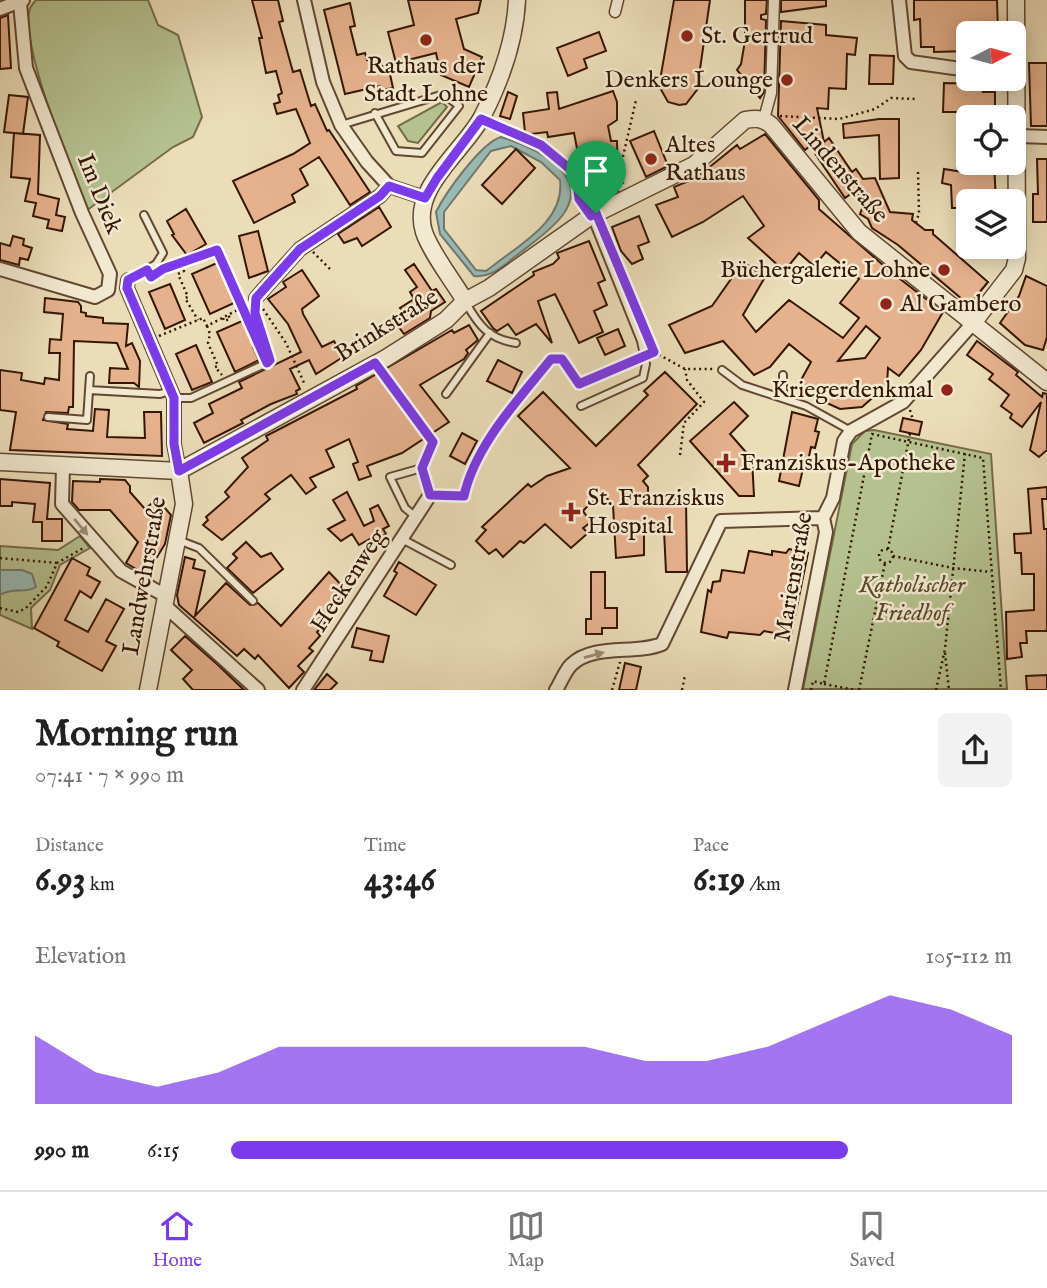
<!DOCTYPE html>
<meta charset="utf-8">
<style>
:root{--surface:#fff;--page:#f2f2f2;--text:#222;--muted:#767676;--line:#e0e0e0;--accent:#7c3aed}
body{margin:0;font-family:"IM FELL English",serif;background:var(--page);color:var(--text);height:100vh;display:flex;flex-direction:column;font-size:26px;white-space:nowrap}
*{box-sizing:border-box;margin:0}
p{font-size:23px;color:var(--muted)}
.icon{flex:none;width:38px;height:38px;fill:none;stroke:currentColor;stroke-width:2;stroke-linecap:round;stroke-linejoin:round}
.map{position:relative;height:690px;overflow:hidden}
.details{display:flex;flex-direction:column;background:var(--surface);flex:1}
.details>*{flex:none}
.needle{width:46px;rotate:84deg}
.controls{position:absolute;left:956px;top:21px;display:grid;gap:14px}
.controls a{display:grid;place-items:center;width:70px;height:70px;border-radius:10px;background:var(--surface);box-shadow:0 4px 18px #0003;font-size:35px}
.pin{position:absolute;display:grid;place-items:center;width:60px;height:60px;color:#fff;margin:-72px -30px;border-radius:50% 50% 50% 0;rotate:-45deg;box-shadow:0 0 7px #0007}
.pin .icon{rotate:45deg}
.round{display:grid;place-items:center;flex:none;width:74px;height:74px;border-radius:10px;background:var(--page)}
.headline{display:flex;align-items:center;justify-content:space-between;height:119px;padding:0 35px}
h1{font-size:38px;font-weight:700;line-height:52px}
.figures{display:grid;grid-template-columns:repeat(3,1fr);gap:10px;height:119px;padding:7px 35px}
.figures div{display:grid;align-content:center}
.figures b{font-size:35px;font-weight:700}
.figures small{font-size:19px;font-weight:400}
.figures p{font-size:19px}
.chart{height:196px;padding:14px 35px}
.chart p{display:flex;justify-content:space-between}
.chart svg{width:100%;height:126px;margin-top:7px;fill:var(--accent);opacity:.7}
ul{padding:0 35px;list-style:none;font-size:23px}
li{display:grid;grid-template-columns:112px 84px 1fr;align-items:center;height:52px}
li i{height:18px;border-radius:9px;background:var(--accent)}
.menu{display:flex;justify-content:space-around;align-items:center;height:98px;border-top:2px solid var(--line);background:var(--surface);font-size:19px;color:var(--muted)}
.menu a{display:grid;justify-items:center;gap:4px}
.menu .current{color:var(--accent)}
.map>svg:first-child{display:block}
</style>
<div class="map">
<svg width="1047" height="690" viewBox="0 0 1047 690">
<rect width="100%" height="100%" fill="#ebddb8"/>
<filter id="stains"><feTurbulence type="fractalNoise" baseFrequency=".00286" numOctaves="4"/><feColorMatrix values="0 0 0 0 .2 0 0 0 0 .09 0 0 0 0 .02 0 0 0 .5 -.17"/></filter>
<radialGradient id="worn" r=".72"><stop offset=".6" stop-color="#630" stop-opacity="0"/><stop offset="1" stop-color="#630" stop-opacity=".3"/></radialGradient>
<path fill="#b5c290" stroke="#756c4a" stroke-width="2" d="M36,0H148L158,25L178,35L202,117L193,137L173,147L86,211C73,174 18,40 30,9C31,5 34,3 36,0Z
M442,102L447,107L418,143L408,141L398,126Z
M874,430L991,454L1007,689H803L852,444L865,431Z
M80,536L90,548L60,565L50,590L31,608L32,629L0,615V546L58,550Z"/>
<path fill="#99bbb6" stroke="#71796f" stroke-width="2" fill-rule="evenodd" d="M501,137C533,147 594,174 562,216C550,231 535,241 521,252C506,263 493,278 474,276L440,234L436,212C446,192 481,143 501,137ZM511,146L541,162L560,180C565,220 522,243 494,265L486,271L476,270L444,229V212L491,151Z
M0,570H22L32,574L36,587C25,594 12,587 0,595Z"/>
<path fill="#e6b28e" stroke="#351605" stroke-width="2" fill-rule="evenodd" d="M252,0H278L283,21L279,22L293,72L300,70L311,106L315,104L327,131L329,130L370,192L350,205L319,157L300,169L308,185L292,195L295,202L254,223L233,181L293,154L310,143L296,109L277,114L274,104L280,102L278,95L282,93L276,71L266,73L259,38H262Z
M408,0H481L478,13L456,19L464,49L482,57L469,87L441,75L436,53L396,63L388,32L414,25Z
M674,0H710L699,76L702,77L700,86L686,104L679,105L668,102L659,86Z
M745,0H767L766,14L761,15V19L766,20L764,92L760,98L737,70L741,64L745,41Z
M781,0H826V6L781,12Z
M914,0H997L998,33H968V51L934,52V47H921L920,19L914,20Z
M350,3L355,26L350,27L357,55L365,53L367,60L375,58L377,67L388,65L393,88L381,90L380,86L345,94L324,10Z
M8,15L11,68L0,69V18Z
M781,21L826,25V35L857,38L855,55L847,54L846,89L829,88L828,109L817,108L824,142L829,138L852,172L856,169L863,179L875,178L890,212L913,214L912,220L925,230H933V234L988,282L969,305L898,245L872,228L868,219L860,214L863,206L856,190L845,198L810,146L805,150L778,116Z
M599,32L606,51L584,59L587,68L568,76L557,48Z
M870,55L894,56L893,84H869Z
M1029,63H1047V126H1031Z
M944,83L983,84V92H995V117H973V112H943Z
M613,91L617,102V120L608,126L611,141H617L618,191L586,195L574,133L548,137L547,132L531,134L525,132L523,113L549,109L547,93L557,92L559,109Z
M508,92L517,96L510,119L500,116Z
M9,95L28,97L23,134L4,132Z
M879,119H899V178L880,179L879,135L844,138L843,124Z
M654,131L668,166L646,177L630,141Z
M14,133L40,135L38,194L59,199L56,215L65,217L62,231L47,228L49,220L33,216L36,203L25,201L30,179L11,177Z
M765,134L819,200V209L891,272L943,312L921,350L899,376L888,368L887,385L862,407L840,409L796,389L811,362L789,344L770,367L754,375L723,341L685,353L669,325L712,306L743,262L765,277L743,315L756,332L789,300L843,338L859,318L840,303L859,279L826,252L814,266L799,253L786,269H782L748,238L764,226L743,196L703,222L672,237L656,205L678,197L674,187L696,178L737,145L740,149ZM866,326L880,338L865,358L838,361Z
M516,149L535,168L502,204L482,185Z
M1037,159H1047V222H1033V194H1038Z
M963,163H994L996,201H964V208H952L951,185L942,183L944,169L963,172Z
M379,207L391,227L362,246L357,238L344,243L338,234Z
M186,209L206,244L187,255L172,235L174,234L167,221Z
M639,216L649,242L638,246L643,259L632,264L621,251L612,227Z
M258,231L268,271L249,278L239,236Z
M13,236L24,239L23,245L32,248L28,260L20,258L19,265L0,260V243L10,246Z
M589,241L605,280L598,283L607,305L594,311L603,332L579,343L555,294L538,301L552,343L536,324L516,335L508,324L497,331L493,328L481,311L534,275L533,272L553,264L559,258L557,253Z
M217,263L231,287L228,288L234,303L210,314L192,274Z
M414,264L432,291L436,289L445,302L431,311L430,318L404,334L395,322L405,315L400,308L414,299L410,292L417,287L405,270Z
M302,270L319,296L302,309L303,314L322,347L334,341L343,357L316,374L309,360L290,369L300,389L296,391L297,394L271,404L241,420L243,423L204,443L194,423L213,413L209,404L242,388L239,382L301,352L288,324L268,299L286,287L283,282Z
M1026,276L1047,286V337L1043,350L1025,345L1000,323L1019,296Z
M170,284L185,320L165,329L149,292Z
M45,298L78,302L81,306V312L86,313V316L103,318V323L128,324L126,346L132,343L140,361L139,387L134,383H109L110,368L128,369L117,343L74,341L73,407H69L68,413L46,412L43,420L68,424L67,429L93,431L95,409L109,410L107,437L145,438L144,412H161L162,456L10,450L16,412L0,410V370L22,373L21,380L44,384L45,378L59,380L60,353H49L50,339L61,340L63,314L44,312Z
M242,321L256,345L253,347L259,360L235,372L217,332Z
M469,325L478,340L466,350L468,353L464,359L420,385L449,422L402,453L367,466L371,476L359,480L353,464L358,462L349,439L326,450L334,467L310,478L316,487L306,494L291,475L265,494L270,499L222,540L203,525L208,520L206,517L229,497L225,492L248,467L242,458L268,440L266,436L357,389L356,386L452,330L454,333Z
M618,329L625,346L605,355L597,338Z
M977,341L1018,372L1016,375L1042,397L1043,393L1047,394V450L1039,457L1030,450L1041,402L1022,427L1010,418L1012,414L1001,406L1009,395L989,379L993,374L967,355Z
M196,345L212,382L192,390L176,354Z
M498,360L522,372L512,393L487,381Z
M665,372L697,404L638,465L648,476L643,481L648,487V501L686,499L687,572H666L664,530L644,532V555L616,558L613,505L601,492L583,511L591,522L583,528L588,533L571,548L545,524L524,543L520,541L503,557L496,549L489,554L476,541L486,530L482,527L528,484L531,487L547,476L570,468L518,416L543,392L596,446L648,395L644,391Z
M734,402L748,416L730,434L752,459L754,496H739L690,441Z
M792,412L818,419L815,431L819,432L815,448L811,447L808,461L805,460L799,486L779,481Z
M903,418L922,422L919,435L900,431Z
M462,433L477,441L465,464L450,456Z
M0,479L50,483L47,519H62V541H42V522H33L35,504L12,502V506H0Z
M100,479L125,480L130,486V492L145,509L157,499L171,515L165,544L146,575L126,563L138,542L110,510H79L72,502L73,481L100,482Z
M1047,487V499H1042L1044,529H1047V631H1026L1027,643H1020L1022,657L1007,659L1006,612L1034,610V574H1022L1021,553H1015L1014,534L1031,533L1028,489Z
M347,492L364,526L374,521L370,509L378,505L389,526L383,529L386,534L376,540L375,536L359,545L352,534L341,541L328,529L345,520L333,500Z
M246,542L261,557L271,553L283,569L253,593L227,568L237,558L233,554Z
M789,549L808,553L791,636L764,631L760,635L729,632L727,638L701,632L708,590L711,592L713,582L720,581L722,570L744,573L749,551L772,555V551L786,553Z
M185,557L195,560L193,568L205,571L195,616L226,583L250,605L258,603L281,626L329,572L347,591L320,618L325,623L317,632L320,636L309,648L313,651L298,666L304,672L289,688L258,655L255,659L244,649L237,656L179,605L177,595Z
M72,558L90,568L87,575L100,582L91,598L80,591L65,620L88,632L106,599L124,609L106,641L116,646L102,671L57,646L59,642L34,628Z
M399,562L436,585L416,615L384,596L397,573L394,571Z
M591,572H605V608H617V628H602V634H586V619H591Z
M357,628L389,636L383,662L370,660L372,651L352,647Z
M185,636L218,665L244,690H193L183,679L192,670L171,650Z
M625,663L641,667L636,690H619Z
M327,674L337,683L330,690H314Z
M1047,675V690H1027L1026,676Z"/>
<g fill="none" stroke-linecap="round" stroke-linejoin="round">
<g stroke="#624832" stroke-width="10">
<path id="service" d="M482,119L541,145L576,174L579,199L591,216L641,341L646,364L643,378L581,406
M341,125L444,94L459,106L422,153L396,151L375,113
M128,280L156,264L163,253L144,215
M466,303C479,326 489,339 516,343
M722,370L742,385L806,406L851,431
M89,390L160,394L170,391
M446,394L490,333
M174,398H191L267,363
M783,398V375
M48,417L87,420L90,376
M416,517L405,508L390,477L422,468
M402,539L451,565
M178,540L199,548L253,601"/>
</g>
<g stroke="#624832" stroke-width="13">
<path id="pedestrian" d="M615,12L618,0
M764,119L771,93L774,0"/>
</g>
<g stroke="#624832" stroke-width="16">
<path id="minor" d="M304,0L323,82L341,125L367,162L389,186L425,198
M899,0L905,56L911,62L968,70
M0,9L23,0
M1019,136L1047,137
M0,269L95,297L108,290L110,274L82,213L26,68L20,3
M128,280L127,288L174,398V444L179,471
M256,298L300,249L380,196L389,186
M63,466L62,504L121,571L166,596
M164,605L258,690
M303,690L430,495
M556,690C561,682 565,671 571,665C593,643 635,655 662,644L721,521L823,518
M795,690L826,532L823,518L833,498L844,441L851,431L903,402L973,323"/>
</g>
<g stroke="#624832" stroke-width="19">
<path id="tertiary" d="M465,301C454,282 431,253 424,232C410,188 463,152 482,117C501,80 515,42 517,0
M973,323L1014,270L1017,258L1016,0
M0,462L179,471L386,358L446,320L465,301L489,288L591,216L694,165L745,120C756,118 762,118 771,125L859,232L1047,382
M148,690L184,504L179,471"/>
</g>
<path stroke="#351605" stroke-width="2.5" stroke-dasharray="2 3.5" stroke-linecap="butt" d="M780,116L839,119L875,109L891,98L916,99
M623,184L621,165L636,100
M916,223L919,213L918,171
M313,252L332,271
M182,265L184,271L178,274L188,297L185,298L198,320
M165,268L217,250L263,354
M255,309L269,356
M263,309L286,343L305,385
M223,318L224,321L230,319L228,314
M207,326L210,334L208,343L218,366L215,367L222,375
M159,336L203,318L207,326L243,307
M654,352L685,369H713
M383,375L433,442L425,462
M910,410L913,420
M680,455L684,423L704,402L687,380L685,369
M440,496H464C475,446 520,399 551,359H562L579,384L638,360
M888,549L910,433
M879 556a7 7 0 1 1 14 0a7 7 0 1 1-14 0Z
M893,556L953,568L991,572
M0,558L57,563
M0,608L18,612L26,608L47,586L57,563L85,547
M945,653L949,690
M824,684L855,690
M612,690L620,662
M682,690L685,675
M811,690L813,681L824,684L872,434L983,458L1001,690
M859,690L885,563
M936,690L945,649L965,453"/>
<use href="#service" stroke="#f2e9d1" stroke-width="6"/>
<use href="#pedestrian" stroke="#f2e9d1" stroke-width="10"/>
<use href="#minor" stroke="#f2e9d1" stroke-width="12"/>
<use href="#tertiary" stroke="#f2e9d1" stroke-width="16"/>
</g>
<defs><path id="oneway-solid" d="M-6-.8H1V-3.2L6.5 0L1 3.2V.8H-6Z" transform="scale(1.75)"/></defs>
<g fill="#9d8a75">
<use href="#oneway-solid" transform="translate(81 527) rotate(50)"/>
<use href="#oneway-solid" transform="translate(594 655) rotate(-15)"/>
</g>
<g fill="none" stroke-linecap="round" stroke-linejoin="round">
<g stroke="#fff" stroke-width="14">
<path id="route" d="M481,119L541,145L576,174L579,199L591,216L596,213L654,352L579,384L562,359H551C519,399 475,445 464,496L430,495L422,468L433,442L375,363L179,471L174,444V398L127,288L128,280L147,270L151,277L163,269L217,250L267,363L270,360L255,313L256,298L300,249L380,196L389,186L425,198L437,178Z"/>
</g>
<use href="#route" stroke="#7c3aed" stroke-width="9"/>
</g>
<g fill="#8f2418" stroke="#f2e9d1" stroke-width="2.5">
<circle cx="687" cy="36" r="7"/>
<circle cx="426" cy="40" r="7"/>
<circle cx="787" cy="80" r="7"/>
<circle cx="651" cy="159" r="7"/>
<circle cx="944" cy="270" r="7"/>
<circle cx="886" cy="304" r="7"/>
<circle cx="947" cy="390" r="7"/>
<path d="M722.5 452.5h7v7h7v7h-7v7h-7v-7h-7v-7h7z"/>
<path d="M567.5 501.5h7v7h7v7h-7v7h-7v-7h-7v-7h7z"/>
</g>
<g text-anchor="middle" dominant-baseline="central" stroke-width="5" stroke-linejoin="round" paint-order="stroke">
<g font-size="24" fill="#351605" stroke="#f2e9d1" text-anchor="start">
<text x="701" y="36">St. Gertrud</text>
<text x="426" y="66" text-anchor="middle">Rathaus der<tspan x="426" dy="28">Stadt Lohne</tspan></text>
<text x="773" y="80" text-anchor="end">Denkers Lounge</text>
<text x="665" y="145">Altes<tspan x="665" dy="28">Rathaus</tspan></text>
<text x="930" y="270" text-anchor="end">Büchergalerie Lohne</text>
<text x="900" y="304">Al Gambero</text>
<text x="933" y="390" text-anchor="end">Kriegerdenkmal</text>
<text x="740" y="463">Franziskus-Apotheke</text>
<text x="587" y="498">St. Franziskus<tspan x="587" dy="28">Hospital</tspan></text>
</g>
<g font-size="24" fill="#351605" stroke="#f2e9d1">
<text transform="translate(840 170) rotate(49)">Lindenstraße</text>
<text transform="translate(99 194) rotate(68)">Im Diek</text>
<text transform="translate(387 326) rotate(-32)">Brinkstraße</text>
<text transform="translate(145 576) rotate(-80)">Landwehrstraße</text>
<text transform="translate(794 577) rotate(-80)">Marienstraße</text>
<text transform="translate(349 581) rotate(-57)">Heckenweg</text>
</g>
<g font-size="24" font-style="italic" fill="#5b4a2f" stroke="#f2e9d1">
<text x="912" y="585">Katholischer<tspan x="912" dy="28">Friedhof</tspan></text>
</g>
</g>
<rect width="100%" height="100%" filter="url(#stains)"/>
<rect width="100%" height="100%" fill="url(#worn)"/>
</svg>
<div class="controls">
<a><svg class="needle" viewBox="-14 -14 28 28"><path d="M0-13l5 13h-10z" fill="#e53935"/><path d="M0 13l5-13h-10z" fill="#767676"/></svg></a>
<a><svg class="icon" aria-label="locate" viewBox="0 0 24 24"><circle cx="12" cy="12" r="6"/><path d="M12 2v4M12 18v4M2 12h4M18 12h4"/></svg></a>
<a><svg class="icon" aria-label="layers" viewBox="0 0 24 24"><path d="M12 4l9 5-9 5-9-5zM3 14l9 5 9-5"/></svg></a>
</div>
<div class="pin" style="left:596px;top:213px;background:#1e9e55"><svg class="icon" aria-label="arrive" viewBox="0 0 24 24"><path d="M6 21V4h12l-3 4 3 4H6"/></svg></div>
</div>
<section class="details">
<div class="headline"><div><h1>Morning run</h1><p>07:41 · 7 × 990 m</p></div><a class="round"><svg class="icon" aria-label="share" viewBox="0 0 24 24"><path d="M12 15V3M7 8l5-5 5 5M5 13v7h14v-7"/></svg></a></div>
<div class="figures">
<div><p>Distance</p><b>6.93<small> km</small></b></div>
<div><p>Time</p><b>43:46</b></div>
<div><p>Pace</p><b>6:19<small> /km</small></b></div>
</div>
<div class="chart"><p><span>Elevation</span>105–112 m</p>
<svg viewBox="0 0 160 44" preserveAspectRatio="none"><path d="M0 44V20L10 33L20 38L30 33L40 24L50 24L60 24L70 24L80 24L90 24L100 29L110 29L120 24L130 15L140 6L150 11L160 20V44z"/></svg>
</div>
<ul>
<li><b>990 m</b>6:15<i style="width:79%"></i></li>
</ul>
</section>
<nav class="menu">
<a class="current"><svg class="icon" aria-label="home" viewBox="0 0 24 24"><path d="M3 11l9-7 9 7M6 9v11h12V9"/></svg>Home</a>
<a><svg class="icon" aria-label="map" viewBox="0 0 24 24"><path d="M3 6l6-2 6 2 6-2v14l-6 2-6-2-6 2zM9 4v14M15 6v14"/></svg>Map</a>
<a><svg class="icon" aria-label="saved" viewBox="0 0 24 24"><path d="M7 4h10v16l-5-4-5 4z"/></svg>Saved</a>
</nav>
